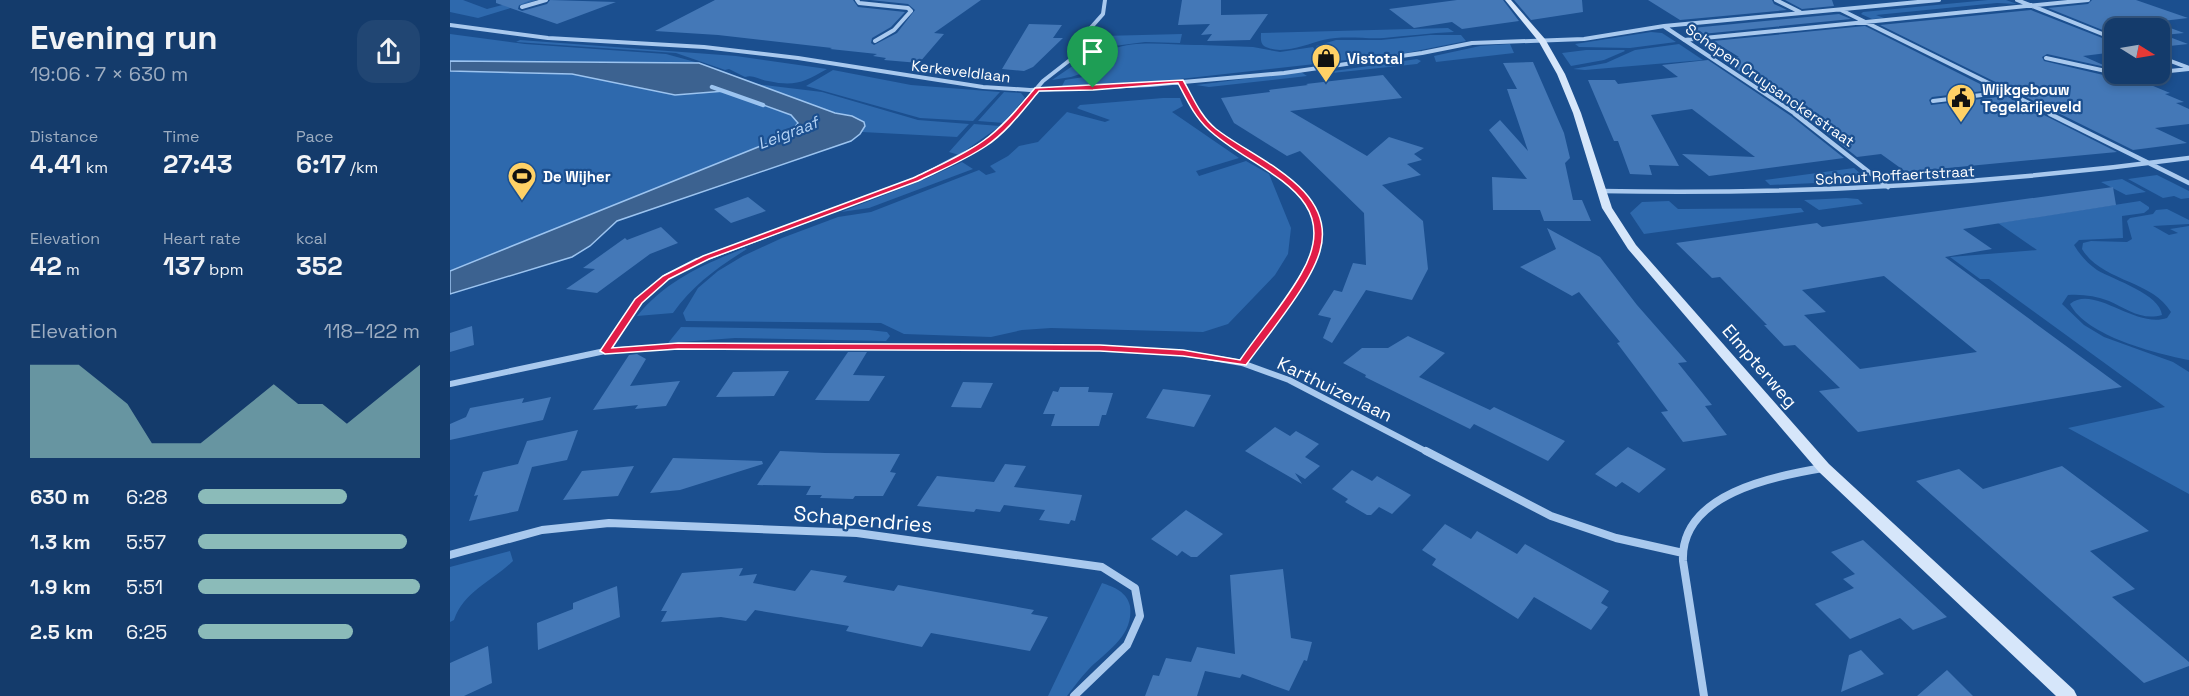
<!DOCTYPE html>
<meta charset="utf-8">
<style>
:root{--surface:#143b6b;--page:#214673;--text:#f1f3f6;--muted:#9dadc1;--line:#33557e;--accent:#8bbbb9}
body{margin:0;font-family:"Space Grotesk",sans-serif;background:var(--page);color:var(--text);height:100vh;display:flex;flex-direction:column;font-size:22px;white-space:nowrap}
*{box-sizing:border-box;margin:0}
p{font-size:20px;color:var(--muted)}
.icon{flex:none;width:33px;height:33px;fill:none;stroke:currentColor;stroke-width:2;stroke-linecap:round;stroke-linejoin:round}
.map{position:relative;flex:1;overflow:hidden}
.drawer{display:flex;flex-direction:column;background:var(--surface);width:450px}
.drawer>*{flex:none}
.needle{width:39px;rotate:101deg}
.controls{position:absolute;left:1654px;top:18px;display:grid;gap:12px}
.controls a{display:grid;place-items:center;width:66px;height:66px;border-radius:12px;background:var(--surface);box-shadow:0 3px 9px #0003,0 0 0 2px var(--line);font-size:30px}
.pin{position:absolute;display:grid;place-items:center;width:51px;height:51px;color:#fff;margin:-62px -26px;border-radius:50% 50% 50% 0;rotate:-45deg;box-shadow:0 0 6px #0007}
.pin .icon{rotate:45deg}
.round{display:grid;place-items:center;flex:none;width:63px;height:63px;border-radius:18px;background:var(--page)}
.headline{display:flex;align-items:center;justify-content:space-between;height:102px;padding:0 30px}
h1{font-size:33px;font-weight:600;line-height:45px}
.metrics{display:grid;grid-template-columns:repeat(3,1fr);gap:9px;height:102px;padding:6px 30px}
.metrics div{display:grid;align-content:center}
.metrics b{font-size:26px;font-weight:600}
.metrics small{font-size:16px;font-weight:400}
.metrics p{font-size:16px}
.chart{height:168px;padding:12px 30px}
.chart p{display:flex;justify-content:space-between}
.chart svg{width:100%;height:108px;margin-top:6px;fill:var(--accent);opacity:.7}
ul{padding:0 30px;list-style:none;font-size:20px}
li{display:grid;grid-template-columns:96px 72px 1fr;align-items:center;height:45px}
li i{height:15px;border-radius:8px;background:var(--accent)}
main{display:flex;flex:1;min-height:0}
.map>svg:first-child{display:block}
</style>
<main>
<section class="drawer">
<div class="headline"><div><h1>Evening run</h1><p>19:06 · 7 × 630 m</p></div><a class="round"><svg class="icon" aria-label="share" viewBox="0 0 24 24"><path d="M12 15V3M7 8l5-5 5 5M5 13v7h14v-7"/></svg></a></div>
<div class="metrics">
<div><p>Distance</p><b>4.41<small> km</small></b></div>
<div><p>Time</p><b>27:43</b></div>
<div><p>Pace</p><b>6:17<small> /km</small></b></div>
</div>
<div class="metrics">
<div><p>Elevation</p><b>42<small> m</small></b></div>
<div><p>Heart rate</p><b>137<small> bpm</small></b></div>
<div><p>kcal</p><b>352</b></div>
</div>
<div class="chart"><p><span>Elevation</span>118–122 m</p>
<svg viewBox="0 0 160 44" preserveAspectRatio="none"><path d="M0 44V6L10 6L20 6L30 14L40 22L50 38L60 38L70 38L80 30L90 22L100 14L110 22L120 22L130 30L140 22L150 14L160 6V44z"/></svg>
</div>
<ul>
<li><b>630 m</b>6:28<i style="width:67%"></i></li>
<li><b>1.3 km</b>5:57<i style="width:94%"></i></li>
<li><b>1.9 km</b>5:51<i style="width:100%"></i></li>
<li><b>2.5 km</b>6:25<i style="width:70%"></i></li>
</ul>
</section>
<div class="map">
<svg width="1739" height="696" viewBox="0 0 1739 696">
<rect width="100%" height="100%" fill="#1b4f8f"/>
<path fill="#2e69ad" d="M0,0H13L37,9L71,0H87L28,18L0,12Z
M1538,0H1556L1567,4L1547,3L1426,15L1434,18L1422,19L1411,14L1413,12Z
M998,28L1004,32C980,33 957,36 934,38C913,39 894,35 873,40C857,44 831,56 814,46C810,43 811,37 811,33Z
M1201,32L1212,33L1226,42L1180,48L1129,47L1125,44Z
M0,34L75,44L216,54L249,63L4,62L0,61Z
M732,34L730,43L695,42L664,46L652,44V36Z
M980,35H1011L1016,41L946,55L878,62L866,46L886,40H931Z
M70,40L286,56L377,69C354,82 345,87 318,81C310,80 303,74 295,77L279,69L275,70L226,53L66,42Z
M1060,44L1064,53L986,62L984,56L1030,46Z
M1229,44L1253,60L1135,70L1123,69L1156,63L1185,50Z
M752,45L803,47L830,52L863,47L874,63L712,81L612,86L615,80C626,78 643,77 651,68C656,62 654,52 663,49C690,39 724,46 752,45Z
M652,49L642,70L621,77L602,80L624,65L636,51Z
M1136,50H1174L1175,51L1154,60L1121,66L1112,53Z
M967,59L971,61L967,64L882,73L877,72Z
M383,70L461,85L550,92L523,121L470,118L356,86Z
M0,71L122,74L225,95L275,91L341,115L348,123L340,133L328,139L0,271Z
M851,72L857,76L759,87L746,85Z
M306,84L372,92L468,120L519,124L507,137L412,132L415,123L402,116L384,113Z
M554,92L571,93L575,98L554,123L528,121Z
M713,98H730L733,106L722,112L789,158L746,171L749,176L796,161L819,174L841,228L838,254L825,275L778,324L753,332L601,328L572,330L541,337L454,334L431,323L236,321L233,313L248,288L268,271L293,256L332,238L388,217L421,212L529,170L536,175L546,172L540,166L558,156L569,146L588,142L617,112L655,122L660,120L629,109L627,108L630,105Z
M524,124L550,126L509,155L499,152Z
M512,162L523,169L419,208L391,212L473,180Z
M1404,168L1412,175L1410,181L1320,185L1315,180Z
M1707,175L1739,191V198L1731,199L1724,196L1713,198L1678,179Z
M1672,179L1696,192L1676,195L1651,182Z
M1396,198L1408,199L1413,204L1369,210L1354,200Z
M1219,201L1228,209L1351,208L1354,212L1194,234L1180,213L1192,202Z
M1690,201L1699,207V209L1694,213L1672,216L1673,238L1629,240L1624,245C1630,255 1637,263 1647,270C1664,280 1710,294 1712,315C1692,321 1677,309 1659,301C1646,296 1632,294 1618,295L1612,304L1634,325L1654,337L1723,362L1739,372V494L1618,428L1715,407L1539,279H1530L1500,257L1587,250L1548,223Z
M1717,209L1739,220V224L1703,226L1719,235L1728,233L1720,229L1739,226V360C1707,354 1636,336 1620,304C1644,284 1685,329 1717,318L1721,312C1702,280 1652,282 1632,249L1633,243L1641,241L1677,242L1682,239L1677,221L1680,218L1703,214L1706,210Z
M295,248L297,249C268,267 243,285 223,313L187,316C217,280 252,265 295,248Z
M231,327L419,330L437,332L440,336L436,341L285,338L218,343Z
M60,551L63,561C43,581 14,591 4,620L0,622V567Z
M652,583C664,587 677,592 680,606C684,636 657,651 638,670C630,678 624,687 617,696H598Z"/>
<path fill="#3c6290" stroke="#9cc4f0" stroke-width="1.5" d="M0,61L249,63L385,113L402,116L414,122L415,126L410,134L401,141L167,221L140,246L122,257L0,294V271L328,139L340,133L348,123L341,115L275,91L225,95L122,74L0,71Z"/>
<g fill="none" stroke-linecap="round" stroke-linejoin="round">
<path stroke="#9cc4f0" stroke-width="4.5" d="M262,87L313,105"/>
</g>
<path fill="#4478b7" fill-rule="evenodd" d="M46,0H81L69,5L68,9L72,11L97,4L100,0L166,2L107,24L46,3Z
M265,0H403L408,7L455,12L441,27L422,38L421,43L424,45L447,33L465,10L458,4L420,0H531L484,33L494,34L469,63L434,60L436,58L423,56L427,54L380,49L382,48L268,35L205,31Z
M732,0H771V15L818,14L800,40L757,41L762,34L751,35L760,24L728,25Z
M1007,0H1053L1069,21L1012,29L1002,22L964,28L939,9Z
M1064,0H1132L1133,12L1081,20Z
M1198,0H1322L1324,4L1337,10L1230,20Z
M1335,0H1382L1384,6L1352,9Z
M1642,0H1686L1738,18L1704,22L1734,33L1714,35L1738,44L1710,47V28H1665V35L1598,8L1638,4Z
M1581,10L1665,43V52L1633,56L1660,68L1597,54L1592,57L1594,61L1666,78H1684L1720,93L1715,94L1734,102L1726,103L1739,109V124L1705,128L1737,143L1683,150L1430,25Z
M1389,14L1401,19L1252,34L1242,28Z
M579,24L612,25L603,38H613L583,67L574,71L552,69Z
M1415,26L1542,90L1482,97L1479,100L1481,105L1556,96L1667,152L1456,172L1431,154L1407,157L1348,110L1271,59L1289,57L1263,41Z
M1258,60L1341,116L1394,158L1259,176L1232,154L1305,157L1242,109L1201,115L1229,166L1199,165L1202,175L1180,174L1168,141H1164L1138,80H1165L1168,84L1228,77L1212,65Z
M1083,62L1114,133L1120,158L1115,163L1123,200H1132L1141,221H1094L1090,210H1043L1042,177L1077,179L1039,130L1050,120L1078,151L1057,89H1067L1053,63Z
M933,75L952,98L840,111L917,156L939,137L974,148L964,154L972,160L957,164L971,175L932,185L973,221L978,269L962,300L916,290L882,343L873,338L881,318L868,315L884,290L892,292L903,263L916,265L914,213L850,151L837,156L784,123L771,98L820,92L819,90L858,85L856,84Z
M1663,187L1666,205L1513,229L1542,249L1495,257L1672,387L1408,432L1369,391L1390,388L1345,345L1334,346L1314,325H1317L1270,277L1262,278L1226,243L1367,223L1372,227ZM1434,276L1527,352L1410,369L1354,315L1376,312L1352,290Z
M298,197L316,211L281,223L264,209Z
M211,227L228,243L200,254L147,293L116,289L145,269L133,268L175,238L177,240Z
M1097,228L1150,257L1187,305L1237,362L1228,363L1262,405L1255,406L1277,435L1233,442L1211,412L1218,411L1167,343L1170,342L1129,292L1122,296L1070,267L1106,249Z
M22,326L24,345L0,352V333Z
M958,336L995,353L969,377L1040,410L1044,407L1115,441L1098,461L1024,424L1020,429L915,377L916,375L893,363L912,348H938Z
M398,352H417L403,375L435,376L419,401L365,400Z
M187,354L196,359L180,386L230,381L216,406L185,409L188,405L143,410L179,355Z
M339,371L324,396L266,397L283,372Z
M513,382L543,383L531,408L501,407Z
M610,387H639L638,392L663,393L656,415H652L649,426H601L605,414H593L603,391L608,392Z
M713,389L761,395L744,427L696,418Z
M101,397L93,420L0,440V424L16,417L20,408L74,398L72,403Z
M825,427L840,436L846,431L869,444L855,457L870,466L855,479L845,473L852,484L795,451Z
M128,430L117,460L82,467L68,511L19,521L28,495L24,496L33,472L68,464L77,441Z
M1178,447L1216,469L1189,493L1172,482L1166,487L1145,474Z
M330,451L375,453L450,454L440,472L446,473L433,496H405L403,499L370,498L372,495H356L361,486L307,485Z
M223,458L312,461L313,464L230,490L200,493Z
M555,464L576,466L564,487L632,495L625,521L621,520L619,524L589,520L595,510L554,505L550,512L526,509L524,512L467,506L487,476L544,482Z
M184,466L168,496L113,500L132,471Z
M1612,466L1699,531L1640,551L1685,589L1662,597L1739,662V666L1694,683L1466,481L1509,469L1533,489Z
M902,470L922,481L927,476L961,495L942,514L929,507L921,515H917L895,502L898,499L882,489Z
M736,510L773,534L747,557H741L732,551L727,556L701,539Z
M995,524L1021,539L1027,531L1067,554L1075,544L1159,591L1151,603L1158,607L1141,630L1084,597L1068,619L982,565L986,559L972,550Z
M1413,540L1471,593L1497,617L1463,630L1450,618L1400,639L1365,604L1404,588L1393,579L1405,574L1381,552Z
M293,568L289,576L307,574L303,583L345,591L361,570L397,576L393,582L444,591L448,585L584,610L581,614L598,617L580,651L481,633L472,647L396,631L399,626L305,610L296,621L271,617L211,622L217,611H211L232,573Z
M833,569L841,638L862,642L857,661L854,660L839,691L792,674L790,678L755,671L747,696H695L703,675L709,676L716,658L741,662L747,647L785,654L780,575Z
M167,586L170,617L88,650L87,623L123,609V603Z
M38,646L42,683L14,696H0V663Z
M1411,650L1434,674L1391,692L1399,655Z
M1497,670L1523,696H1467Z"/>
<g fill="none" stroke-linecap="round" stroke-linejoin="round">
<path stroke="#a9c9ee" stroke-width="4" d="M407,0L409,3L458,8L461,11L444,30L425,41
M1326,0L1350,12
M1567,0L1665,39
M72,7L96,0
M1391,10L1603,115
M0,25L98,38L254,47L348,58L533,87L580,90L700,85L834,73L972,53L1022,43L1134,39L1214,26L1489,0
M1215,27L1347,115
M1234,40L1638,0
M1710,57L1739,68
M1596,58L1665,73
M1710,72L1739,69
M1667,74H1701
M731,82L749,115
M1483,101L1556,92
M564,115L593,81L629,53L637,32L653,14L655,0"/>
<path stroke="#a9c9ee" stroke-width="4.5" d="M748,114C787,164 893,179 860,263
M1345,114L1438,187
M1600,114L1739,183
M1151,191C1348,195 1543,184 1739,158
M244,263L466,179L535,143L565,114"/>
<path stroke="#a9c9ee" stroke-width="6" d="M155,351L188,301L216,277L247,261
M792,363L841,297L861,261
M0,384L155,351L228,346L650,348L733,353L792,363L839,380L979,453"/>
<path stroke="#a9c9ee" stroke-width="8" d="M976,451L1101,516L1166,538L1233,553
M0,555L92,530L159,523L407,533L652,567L685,588L690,616L677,645L624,696
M1254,696L1233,561C1230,494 1324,476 1373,468"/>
<path fill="#d6e6fa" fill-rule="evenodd" d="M1055,0H1061L1095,39L1115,74L1131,113L1162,208L1186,245L1379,464L1624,690L1627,696H1606L1369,472L1178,249L1152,208L1123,113L1107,74L1089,42Z"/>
</g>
<path fill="#e11d48" stroke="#fff" stroke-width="1.5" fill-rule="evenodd" d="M733,80C743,97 750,116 766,129C804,159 888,188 870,251C861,284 817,336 796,365L733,356L650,351L228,349L155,354L150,351L185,299L213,276L253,256L463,178C486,167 512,156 533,141C553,127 569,107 585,88ZM728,83C737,100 744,116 758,129C803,172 899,192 851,274C834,304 810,331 790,360L733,350L650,345L228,343L162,348L192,303L219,279L259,259L468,181C491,170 515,160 536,146C557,132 573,110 589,91L643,90Z"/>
<defs>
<g id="shop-pin" transform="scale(1.5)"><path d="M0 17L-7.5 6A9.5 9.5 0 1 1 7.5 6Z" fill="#ffd166" stroke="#1b4f8f"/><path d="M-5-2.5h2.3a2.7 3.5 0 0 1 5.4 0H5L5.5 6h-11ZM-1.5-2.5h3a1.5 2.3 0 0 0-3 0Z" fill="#111"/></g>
<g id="civic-pin" transform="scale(1.5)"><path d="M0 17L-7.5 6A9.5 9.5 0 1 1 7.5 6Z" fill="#ffd166" stroke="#1b4f8f"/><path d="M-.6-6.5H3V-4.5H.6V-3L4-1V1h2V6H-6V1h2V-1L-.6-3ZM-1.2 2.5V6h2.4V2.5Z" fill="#111"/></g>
<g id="stadium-pin" transform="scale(1.5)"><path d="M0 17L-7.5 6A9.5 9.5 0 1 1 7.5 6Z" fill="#ffd166" stroke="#1b4f8f"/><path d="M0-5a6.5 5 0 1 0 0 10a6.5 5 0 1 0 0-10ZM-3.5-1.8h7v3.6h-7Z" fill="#111"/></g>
</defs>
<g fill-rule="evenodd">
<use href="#shop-pin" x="876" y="58"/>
<use href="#civic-pin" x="1511" y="98"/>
<use href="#stadium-pin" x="72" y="176"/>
</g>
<g text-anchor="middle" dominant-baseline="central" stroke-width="4.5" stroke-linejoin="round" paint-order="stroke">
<g font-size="15" font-weight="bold" fill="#fff" stroke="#1b4f8f" text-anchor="start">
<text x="897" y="58">Vistotal</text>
<text x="1532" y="89">Wijkgebouw<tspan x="1532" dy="17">Tegelarijeveld</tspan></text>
<text x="93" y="176">De Wijher</text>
</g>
<g font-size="15" fill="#fff" stroke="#1b4f8f">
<text transform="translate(511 71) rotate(7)">Kerkeveldlaan</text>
<text transform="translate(1320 85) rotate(35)">Schepen Cruysanckerstraat</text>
<text transform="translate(1445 175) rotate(-3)">Schout Roffaertstraat</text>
</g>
<g font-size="16" font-style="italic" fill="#b5d3f5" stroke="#1b4f8f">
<text transform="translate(338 133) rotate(-21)">Leigraaf</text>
</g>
<g font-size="18" fill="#fff" stroke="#1b4f8f">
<text transform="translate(1310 366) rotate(49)">Elmpterweg</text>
<text transform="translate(885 389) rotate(26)">Karthuizerlaan</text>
</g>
<g font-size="21" fill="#fff" stroke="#1b4f8f">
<text transform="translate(413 519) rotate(5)">Schapendries</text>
</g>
</g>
</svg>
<div class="controls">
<a><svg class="needle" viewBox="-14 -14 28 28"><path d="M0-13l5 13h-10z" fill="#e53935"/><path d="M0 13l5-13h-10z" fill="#9dadc1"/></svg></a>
</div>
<div class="pin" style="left:643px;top:88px;background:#1e9e55"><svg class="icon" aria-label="arrive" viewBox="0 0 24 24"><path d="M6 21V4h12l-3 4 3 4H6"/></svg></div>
</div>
</main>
